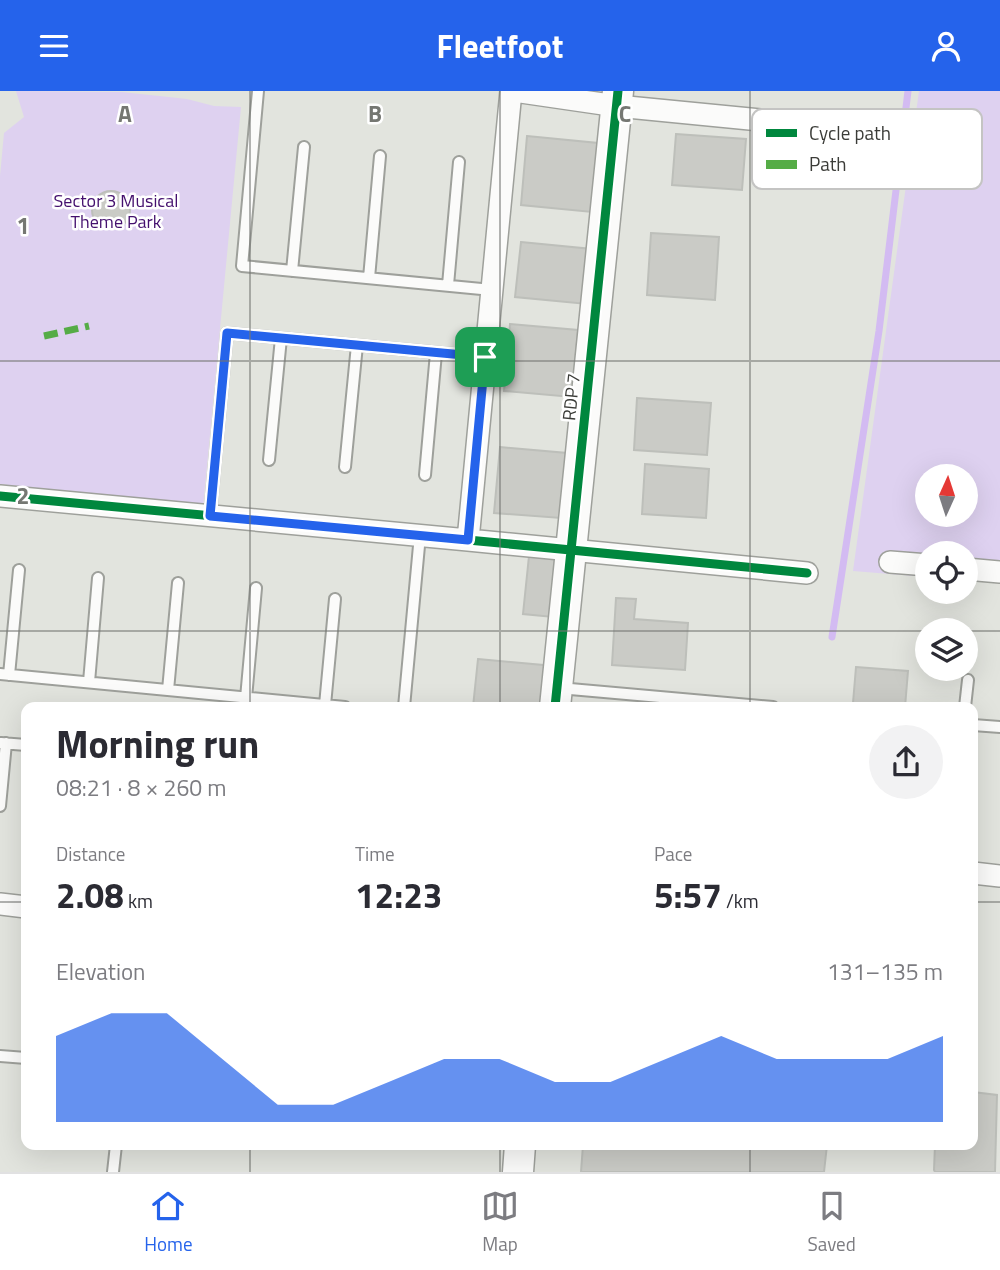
<!DOCTYPE html>
<meta charset="utf-8">
<style>
:root{--surface:#fff;--page:#f2f2f3;--text:#2b2b33;--muted:#7c7c81;--line:#e1e1e2;--accent:#2563eb}
body{margin:0;font-family:"Titillium Web",sans-serif;background:var(--page);color:var(--text);height:100vh;display:flex;flex-direction:column;font-size:26px;white-space:nowrap}
*{box-sizing:border-box;margin:0}
p{font-size:23px;color:var(--muted)}
.icon{flex:none;width:38px;height:38px;fill:none;stroke:currentColor;stroke-width:2;stroke-linecap:round;stroke-linejoin:round}
.map{position:relative;flex:1;overflow:hidden}
.panel{position:absolute;left:21px;top:611px;width:957px;height:448px;display:flex;flex-direction:column;background:var(--surface);border-radius:14px;box-shadow:0 7px 28px #0002}
.panel>*{flex:none}
.needle{width:46px;rotate:3deg}
.fabs{position:absolute;left:915px;top:373px;display:grid;gap:14px}
.fabs a{display:grid;place-items:center;width:63px;height:63px;border-radius:50%;background:var(--surface);box-shadow:0 7px 28px #0002;font-size:35px}
.pin{position:absolute;display:grid;place-items:center;width:60px;height:60px;color:#fff;margin:-30px;border-radius:14px;box-shadow:0 4px 10px #0006}
.round{display:grid;place-items:center;flex:none;width:74px;height:74px;border-radius:37px;background:var(--page)}
.head{display:flex;align-items:center;justify-content:space-between;height:119px;padding:0 35px}
h1{font-size:38px;font-weight:700;line-height:52px}
.stats{display:grid;grid-template-columns:repeat(3,1fr);gap:10px;height:119px;padding:7px 35px}
.stats div{display:grid;align-content:center}
.stats b{font-size:35px;font-weight:700}
.stats small{font-size:19px;font-weight:400}
.stats p{font-size:19px}
.chart{height:196px;padding:14px 35px}
.chart p{display:flex;justify-content:space-between}
.chart svg{width:100%;height:126px;margin-top:7px;fill:var(--accent);opacity:.7}
header{display:flex;justify-content:space-between;align-items:center;height:91px;padding:0 35px;background:var(--accent);color:#fff;font-size:32px;font-weight:700}
.menu{display:flex;justify-content:space-around;align-items:center;height:98px;border-top:2px solid var(--line);background:var(--surface);font-size:19px;color:var(--muted)}
.menu a{display:grid;justify-items:center;gap:4px}
.menu .active{color:var(--accent)}
.map>svg:first-child{display:block}
</style>
<header><svg class="icon" aria-label="menu" viewBox="0 0 24 24"><path d="M4 6h16M4 12h16M4 18h16"/></svg>Fleetfoot<svg class="icon" aria-label="person" viewBox="0 0 24 24"><circle cx="12" cy="8" r="4"/><path d="M4 21q1-7 8-7t8 7"/></svg></header>
<div class="map">
<svg width="1000" height="1081" viewBox="0 0 1000 1081">
<rect width="100%" height="100%" fill="#e2e4de"/>
<path fill="#ded1f0" fill-rule="evenodd" d="M16,0L122,1L187,8L214,15L241,16L203,417L0,393V85L4,42L24,26Z
M919,0H1000V491L966,489V462H928L927,486L853,480ZM928,385H966V424H928Z"/>
<g fill="none" stroke-linecap="round" stroke-linejoin="round">
<path stroke="#d3bbf2" stroke-width="7" d="M832,546L879,240L908,0"/>
</g>
<path fill="#cacbc6" stroke="#bdbfba" stroke-width="2" d="M676,43L746,48L742,99L672,94Z
M527,45L598,52L592,121L521,114Z
M92 119a19 19 0 1 1 38 0a19 19 0 1 1-38 0Z
M651,142L719,146L715,209L647,204Z
M521,151L592,158L587,213L515,206Z
M510,233L578,239L572,306L504,300Z
M637,307L711,312L707,364L634,359Z
M500,356L567,362L561,427L494,422Z
M645,373L709,378L706,427L642,423Z
M529,465L558,468L553,526L523,523Z
M616,507L636,508L634,528L688,532L685,579L612,574Z
M478,568L554,575L550,616H473Z
M856,576L908,580L905,616L853,612Z
M973,1001L997,1004L995,1081H935L934,1079L935,1054H973Z
M583,1054H827L824,1081H581Z"/>
<g fill="none" stroke-linecap="round" stroke-linejoin="round">
<g stroke="#9ea09b" stroke-width="14">
<path id="lane" d="M258,0L242,175L492,199
M292,180L304,56
M369,187L380,65
M448,194L459,71
M269,369L281,247
M345,376L357,254
M425,384L436,262
M210,425L227,242L485,266
M0,583L345,616
M9,584L19,479
M89,591L98,487
M559,597L773,616
M168,599L178,492
M246,607L256,497
M325,614L335,508
M404,616L420,444
M965,616L968,589
M973,634L1000,636
M1,652L26,654
M0,715L6,652
M0,965L26,967
M113,1081L116,1054"/>
</g>
<g stroke="#9ea09b" stroke-width="24">
<path id="street" d="M514,0L617,15L853,38
M0,405L468,449L807,482
M468,449L511,0
M890,471L928,474
M966,478L1000,481
M973,782L1000,785
M0,813L26,816"/>
</g>
<g stroke="#9ea09b" stroke-width="33">
<path id="secondary" d="M555,616L618,0
M518,1081L520,1054"/>
</g>
<use href="#lane" stroke="#fbfbfa" stroke-width="10"/>
<use href="#street" stroke="#fbfbfa" stroke-width="21"/>
<use href="#secondary" stroke="#fbfbfa" stroke-width="30"/>
<path stroke="#55ac46" stroke-width="7" stroke-dasharray="14 7" stroke-linecap="butt" d="M44,245L89,235"/>
<g stroke="#fff" stroke-width="13">
<path id="cycleway" d="M0,405L468,449L807,482
M555,616L618,0"/>
</g>
<use href="#cycleway" stroke="#00873e" stroke-width="9"/>
</g>
<g fill="none" stroke-linecap="round" stroke-linejoin="round">
<g stroke="#fff" stroke-width="14">
<path id="route" d="M227,242L485,266L468,449L210,425Z"/>
</g>
<use href="#route" stroke="#2563eb" stroke-width="9"/>
</g>
<path fill="none" stroke="#757772" stroke-width="2" stroke-opacity="0.55" d="M250,0V616M500,0V616M750,0V616M0,270H1000M0,540H928M966,540H1000M0,811H26M973,811H1000M250,1054V1081M500,1054V1081M750,1054V1081"/>
<g text-anchor="middle" dominant-baseline="central" stroke-width="5" stroke-linejoin="round" paint-order="stroke">
<g font-size="18" fill="#44106e" stroke="#fff">
<text x="116" y="109">Sector 3 Musical<tspan x="116" dy="21">Theme Park</tspan></text>
</g>
<g font-size="18" fill="#3b3c38" stroke="#fff">
<text transform="translate(571 306) rotate(-84)">RDP 7</text>
</g>
</g>
<rect x="752" y="18" width="230" height="80" rx="10" fill="#fff" stroke="#c4c4c3" stroke-width="2"/>
<rect x="766" y="38" width="31" height="8" fill="#00873e"/>
<rect x="766" y="69" width="31" height="9" fill="#55ac46"/>
<g font-size="19" fill="#3b3c38">
<text x="809" y="49">Cycle path</text>
<text x="809" y="80">Path</text>
</g>
<g font-size="23" text-anchor="middle" font-weight="bold" fill="#757772" stroke="#fff" stroke-width="5" stroke-linejoin="round" paint-order="stroke">
<text x="125" y="31">A</text>
<text x="375" y="31">B</text>
<text x="625" y="31">C</text>
<text x="23" y="143">1</text>
<text x="23" y="413">2</text>
</g>
</svg>
<div class="fabs">
<a><svg class="needle" viewBox="-14 -14 28 28"><path d="M0-13l5 13h-10z" fill="#e53935"/><path d="M0 13l5-13h-10z" fill="#7c7c81"/></svg></a>
<a><svg class="icon" aria-label="locate" viewBox="0 0 24 24"><circle cx="12" cy="12" r="6"/><path d="M12 2v4M12 18v4M2 12h4M18 12h4"/></svg></a>
<a><svg class="icon" aria-label="layers" viewBox="0 0 24 24"><path d="M12 4l9 5-9 5-9-5zM3 14l9 5 9-5"/></svg></a>
</div>
<div class="pin" style="left:485px;top:266px;background:#1e9e55"><svg class="icon" aria-label="arrive" viewBox="0 0 24 24"><path d="M6 21V4h12l-3 4 3 4H6"/></svg></div>
<section class="panel">
<div class="head"><div><h1>Morning run</h1><p>08:21 · 8 × 260 m</p></div><a class="round"><svg class="icon" aria-label="share" viewBox="0 0 24 24"><path d="M12 15V3M7 8l5-5 5 5M5 13v7h14v-7"/></svg></a></div>
<div class="stats">
<div><p>Distance</p><b>2.08<small> km</small></b></div>
<div><p>Time</p><b>12:23</b></div>
<div><p>Pace</p><b>5:57<small> /km</small></b></div>
</div>
<div class="chart"><p><span>Elevation</span>131–135 m</p>
<svg viewBox="0 0 160 44" preserveAspectRatio="none"><path d="M0 44V14L10 6L20 6L30 22L40 38L50 38L60 30L70 22L80 22L90 30L100 30L110 22L120 14L130 22L140 22L150 22L160 14V44z"/></svg>
</div>
</section>
</div>
<nav class="menu">
<a class="active"><svg class="icon" aria-label="home" viewBox="0 0 24 24"><path d="M3 11l9-7 9 7M6 9v11h12V9"/></svg>Home</a>
<a><svg class="icon" aria-label="map" viewBox="0 0 24 24"><path d="M3 6l6-2 6 2 6-2v14l-6 2-6-2-6 2zM9 4v14M15 6v14"/></svg>Map</a>
<a><svg class="icon" aria-label="saved" viewBox="0 0 24 24"><path d="M7 4h10v16l-5-4-5 4z"/></svg>Saved</a>
</nav>
